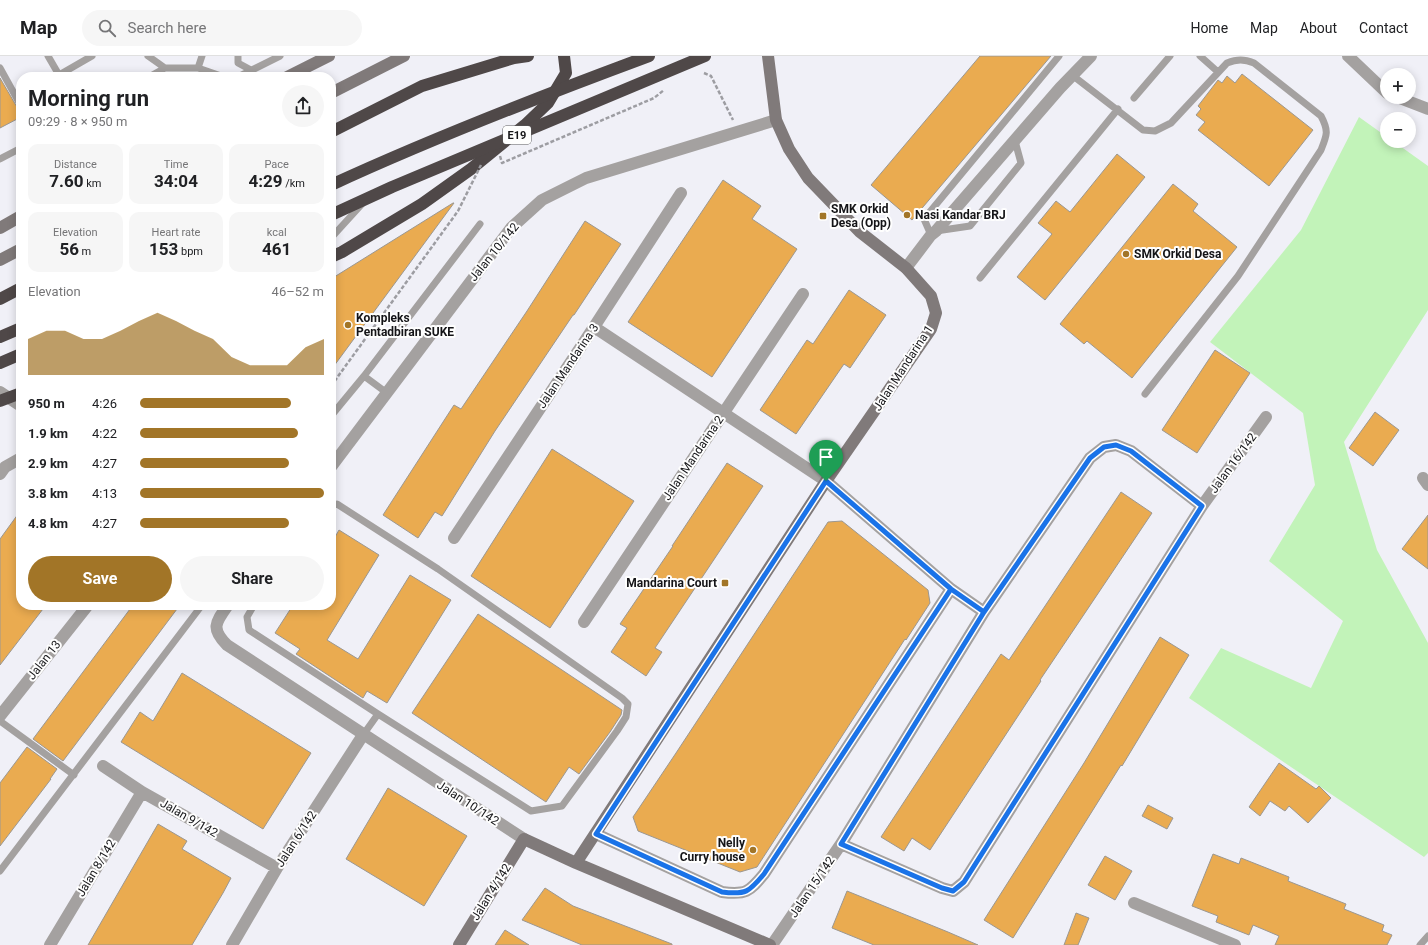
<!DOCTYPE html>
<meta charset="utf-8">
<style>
:root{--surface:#fff;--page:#f6f6f6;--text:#202124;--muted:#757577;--line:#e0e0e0;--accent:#a27527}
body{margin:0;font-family:Roboto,sans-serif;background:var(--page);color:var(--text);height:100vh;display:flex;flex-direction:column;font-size:15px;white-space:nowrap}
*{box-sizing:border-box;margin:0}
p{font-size:13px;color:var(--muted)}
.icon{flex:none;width:22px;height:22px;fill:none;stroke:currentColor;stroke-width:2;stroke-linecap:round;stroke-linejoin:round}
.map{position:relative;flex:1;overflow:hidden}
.sheet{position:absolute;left:16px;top:16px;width:320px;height:538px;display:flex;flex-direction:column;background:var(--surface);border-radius:16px;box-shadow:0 2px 10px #0003}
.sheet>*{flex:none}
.fabs{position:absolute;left:1380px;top:12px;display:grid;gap:8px}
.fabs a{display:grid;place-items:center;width:36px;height:36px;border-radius:50%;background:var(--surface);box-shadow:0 2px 10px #0003;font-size:20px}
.pin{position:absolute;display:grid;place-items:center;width:34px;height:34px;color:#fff;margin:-41px -17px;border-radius:50% 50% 50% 0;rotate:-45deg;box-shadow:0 0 4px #0007}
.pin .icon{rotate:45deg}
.round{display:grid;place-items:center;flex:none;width:42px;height:42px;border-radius:21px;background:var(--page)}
.summary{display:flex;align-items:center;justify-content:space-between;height:68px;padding:0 12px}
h1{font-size:22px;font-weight:700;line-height:30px}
.figures{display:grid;grid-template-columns:repeat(3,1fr);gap:6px;height:68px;padding:4px 12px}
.figures div{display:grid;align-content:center;border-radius:10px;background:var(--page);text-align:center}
.figures b{font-size:17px;font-weight:700}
.figures small{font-size:11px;font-weight:400}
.figures p{font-size:11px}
.chart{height:112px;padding:8px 12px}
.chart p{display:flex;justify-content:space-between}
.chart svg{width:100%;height:72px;margin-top:4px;fill:var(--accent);opacity:.7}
.action{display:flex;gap:8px;margin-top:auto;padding:8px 12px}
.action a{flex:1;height:46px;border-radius:24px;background:var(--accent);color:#fff;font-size:16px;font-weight:700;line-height:46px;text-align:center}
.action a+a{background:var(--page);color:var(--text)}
ul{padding:0 12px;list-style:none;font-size:13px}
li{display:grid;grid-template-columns:64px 48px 1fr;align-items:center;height:30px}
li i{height:10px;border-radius:5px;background:var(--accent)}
header{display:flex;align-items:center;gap:24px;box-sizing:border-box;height:56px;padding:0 20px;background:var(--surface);border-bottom:1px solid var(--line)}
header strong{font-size:19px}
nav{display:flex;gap:22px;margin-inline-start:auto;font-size:14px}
.search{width:280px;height:36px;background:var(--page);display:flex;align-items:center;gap:10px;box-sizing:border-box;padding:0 14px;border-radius:22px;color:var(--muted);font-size:15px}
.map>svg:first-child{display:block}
</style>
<header>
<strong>Map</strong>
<div class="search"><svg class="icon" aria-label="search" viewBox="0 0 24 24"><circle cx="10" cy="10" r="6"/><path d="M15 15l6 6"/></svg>Search here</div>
<nav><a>Home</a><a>Map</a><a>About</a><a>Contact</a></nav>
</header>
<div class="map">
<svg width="1428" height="889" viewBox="0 0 1428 889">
<rect width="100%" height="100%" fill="#f0f0f7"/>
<path fill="#c2f3b9" d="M1359,61L1387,81V85H1393L1428,110V254L1344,386L1377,494L1428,587V797L1424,801L1189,642L1221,592L1311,632L1343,565L1269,505L1315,429L1303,357L1210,286L1301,174Z"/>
<path fill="#eaab50" stroke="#9b9791" d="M980,0H1051L912,164L871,129Z
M1242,18L1313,74L1269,130L1198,74L1205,66L1196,59L1201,53L1198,50L1218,24L1222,27L1227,20L1235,27Z
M0,22L21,58V61L0,72Z
M1117,98L1145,121L1045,244L1017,221L1052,178L1038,167L1056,145L1070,156Z
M723,124L761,150L752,163L797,193L712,321L628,266Z
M1173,128L1198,148L1193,155L1237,191L1132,322L1087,285L1084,288L1060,268Z
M453,147H454L331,314V223Z
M585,165L621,188L574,259H573L495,375L442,460L435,456L418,482L383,459L454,349L461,353L527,255Z
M849,234L886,259L850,312L844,308L796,378L760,354L807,284L813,288Z
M1215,294L1250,317L1197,397L1162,374Z
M1375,356L1399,374L1373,410L1349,392Z
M552,393L634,445L550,572L471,520Z
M727,407L763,430L655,592L662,596L646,620L611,596L627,572L620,568L673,490H672Z
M1121,436L1152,457L1040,624L1041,625L930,794L912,782L904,795L881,781L1001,598L1009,604Z
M21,454V549H46L0,609V483Z
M1428,459V513L1402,493Z
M842,465L928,534L930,547L906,584L905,583L757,811L740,816L638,775L633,761L676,697L828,466Z
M339,474L379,499L327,584L358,603L410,519L451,544L387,647L367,635L363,642L296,598L300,593L275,577L293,549H331V488Z
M133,549H180L63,705L33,683Z
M478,558L622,654L621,659L610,676L579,718L569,711L546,746L412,657Z
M1160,581L1189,599L1122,710L1121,709L1013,882L984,864L1084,707Z
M182,617L311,697L263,773L121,686L140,656L153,665Z
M27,691L57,713L50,723H51L0,790V727Z
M1279,707L1316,733L1319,730L1331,742L1308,767L1289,750L1285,755L1270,745L1260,760L1249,751Z
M388,732L467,780L424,850L346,803Z
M1148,749L1173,762L1167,773L1142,760Z
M158,768L187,785L182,793L231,822L223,837L192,889H88Z
M1213,798L1239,808L1241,802L1289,821L1288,825L1346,848L1344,853L1384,869L1382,875L1392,879L1387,889H1275L1279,880L1253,869L1249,879L1216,866L1218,860L1192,850Z
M1105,800L1132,815L1115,844L1088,829Z
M545,832L573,850L672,888V889H582L522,864Z
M847,835L948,876L978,889H874L832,872Z
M1076,857L1089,862L1078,889H1064Z
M505,874L529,889H495Z"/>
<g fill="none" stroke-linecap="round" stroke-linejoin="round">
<path stroke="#9d9da2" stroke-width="2.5" stroke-dasharray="4 2" stroke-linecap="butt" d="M704,17L711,20L733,64"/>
<path stroke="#a4a1a0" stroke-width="7" d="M48,0L59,19
M148,0L165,12
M238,0V7L251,14
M1200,0L1218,16
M0,12L21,50
M198,12L202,0
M1072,19L1143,74L1155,75L1171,67L1227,7C1237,3 1244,3 1254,7L1321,60C1329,75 1327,79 1321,94L1238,220L1145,338
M60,21L59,19L92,0
M149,21L165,12H198L224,21
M238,21L280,0
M1134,42L1170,0
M0,103L21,92
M936,175L970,170L1021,107L1015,85
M931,179L924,163L1059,0
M331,182L362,148
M980,222L1118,53
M364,320L387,337
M331,360L364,320L480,168
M254,549L247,561L249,574L378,658L531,755L562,750L617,675L626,661L628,648L622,642L438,513L337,448L331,450
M0,665L74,719
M363,679L378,658
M0,815L202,549
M1420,889L1428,880"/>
<path stroke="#a4a1a0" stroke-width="12" d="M1348,0L1387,37
M1397,41L1428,53
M906,212L931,179L936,175L1060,32L1091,0
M594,271L826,425L951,533L984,556
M0,336L21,350
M331,411L511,172L542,144L586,122L776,64
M0,418L5,411L21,402
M1423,422L1428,429
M454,482L594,271L681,137
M228,549C216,566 210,572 227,589L524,783
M584,566L803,238
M0,660L88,549
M103,710L142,736L277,812
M596,778L722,836C746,839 749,836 764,818L951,533
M841,788L942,832L953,835L964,826L1202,450L1266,361
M1134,847L1235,889
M50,889L142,736
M232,889L277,812L363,679
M772,889L841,788L984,556L1090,402L1104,391L1116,389L1131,395L1202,450"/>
<path stroke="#807a7a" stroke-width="12" d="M287,21L329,0
M331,37L404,0
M0,172L21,160
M0,204L21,193
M576,807L826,425L931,273L936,257L931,240L906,212L860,176L808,122L789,93L776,64L768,0
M459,889L524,783L576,807L770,889"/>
<path stroke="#4f4848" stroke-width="12" d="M331,76L422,30L514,2L528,0
M331,201L342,196L422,148L471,113L525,69L548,47L566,17L564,0
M0,243L21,232
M0,281L21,272
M0,307L21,298"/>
<path stroke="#9d9da2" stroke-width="2.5" stroke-dasharray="4 2" stroke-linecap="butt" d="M500,100L502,107L654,42L664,34
M331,330L458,155L481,109"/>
<path stroke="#4f4848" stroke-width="12" d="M331,129C435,81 541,40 649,0
M331,159L392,131L705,0
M0,345L21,337"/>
</g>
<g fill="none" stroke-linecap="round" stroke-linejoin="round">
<g stroke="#fff" stroke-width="8">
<path id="route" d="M826,425L596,778L722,836C746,839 749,836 764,818L951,533L984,556L1090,402L1104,391L1116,389L1131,395L1202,450L964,826L953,835L942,832L841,788L984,556L951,533L826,425"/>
</g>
<use href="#route" stroke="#1a73e8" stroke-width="5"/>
</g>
<g fill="#a27527" stroke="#fefefe" stroke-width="1.5">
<circle cx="907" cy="159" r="4"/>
<rect x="819" y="156" width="8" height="8" rx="2"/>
<circle cx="1126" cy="198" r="4"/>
<circle cx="348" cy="269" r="4"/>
<rect x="721" y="523" width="8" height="8" rx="2"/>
<circle cx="753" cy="794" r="4"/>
</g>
<g text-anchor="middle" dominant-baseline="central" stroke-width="4" stroke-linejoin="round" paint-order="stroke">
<rect fill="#fefefe" stroke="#5a5a5c" stroke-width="1" x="503" y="70" width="28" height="18" rx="3"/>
<g font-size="11" font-weight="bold" fill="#141417">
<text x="517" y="79">E19</text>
</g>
<g font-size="12" font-weight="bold" fill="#141417" stroke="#fefefe" text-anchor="start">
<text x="831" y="153">SMK Orkid<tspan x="831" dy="14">Desa (Opp)</tspan></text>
<text x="915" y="159">Nasi Kandar BRJ</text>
<text x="1134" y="198">SMK Orkid Desa</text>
<text x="356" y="262">Kompleks<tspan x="356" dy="14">Pentadbiran SUKE</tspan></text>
<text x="717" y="527" text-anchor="end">Mandarina Court</text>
<text x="745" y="787" text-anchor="end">Nelly<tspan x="745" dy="14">Curry house</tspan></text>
</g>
<g font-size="12" fill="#141417" stroke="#fefefe">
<text transform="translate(494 196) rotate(-51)">Jalan 10/142</text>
<text transform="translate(568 310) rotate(-56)">Jalan Mandarina 3</text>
<text transform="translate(903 312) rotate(-57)">Jalan Mandarina 1</text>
<text transform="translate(693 402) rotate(-56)">Jalan Mandarina 2</text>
<text transform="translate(1233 407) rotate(-54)">Jalan 16/142</text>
<text transform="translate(44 604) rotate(-52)">Jalan 13</text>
<text transform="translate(468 747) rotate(33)">Jalan 10/142</text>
<text transform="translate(189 762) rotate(30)">Jalan 9/142</text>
<text transform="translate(296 783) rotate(-57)">Jalan 6/142</text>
<text transform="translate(96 812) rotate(-59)">Jalan 8/142</text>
<text transform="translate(812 831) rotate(-56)">Jalan 15/142</text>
<text transform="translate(491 836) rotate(-58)">Jalan 4/142</text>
</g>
</g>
</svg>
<div class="fabs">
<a>+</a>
<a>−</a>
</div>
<div class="pin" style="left:826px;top:425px;background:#1e9e55"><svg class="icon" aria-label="arrive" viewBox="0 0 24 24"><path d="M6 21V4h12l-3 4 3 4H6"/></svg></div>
<section class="sheet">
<div class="summary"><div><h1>Morning run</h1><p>09:29 · 8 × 950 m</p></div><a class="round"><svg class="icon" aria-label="share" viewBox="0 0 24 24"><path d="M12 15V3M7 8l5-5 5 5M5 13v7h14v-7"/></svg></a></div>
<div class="figures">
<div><p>Distance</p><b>7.60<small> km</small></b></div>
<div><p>Time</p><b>34:04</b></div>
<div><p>Pace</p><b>4:29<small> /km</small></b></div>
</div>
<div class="figures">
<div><p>Elevation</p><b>56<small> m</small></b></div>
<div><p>Heart rate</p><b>153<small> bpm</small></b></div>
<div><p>kcal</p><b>461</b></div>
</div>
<div class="chart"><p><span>Elevation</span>46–52 m</p>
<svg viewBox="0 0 160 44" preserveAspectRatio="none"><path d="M0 44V22L10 17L20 17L30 22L40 22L50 17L60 11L70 6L80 11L90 17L100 22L110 33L120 38L130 38L140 38L150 27L160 22V44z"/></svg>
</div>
<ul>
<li><b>950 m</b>4:26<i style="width:82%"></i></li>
<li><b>1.9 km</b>4:22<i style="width:86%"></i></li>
<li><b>2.9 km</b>4:27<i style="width:81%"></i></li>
<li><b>3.8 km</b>4:13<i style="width:100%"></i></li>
<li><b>4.8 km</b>4:27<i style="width:81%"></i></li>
</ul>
<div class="action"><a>Save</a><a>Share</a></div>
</section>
</div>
